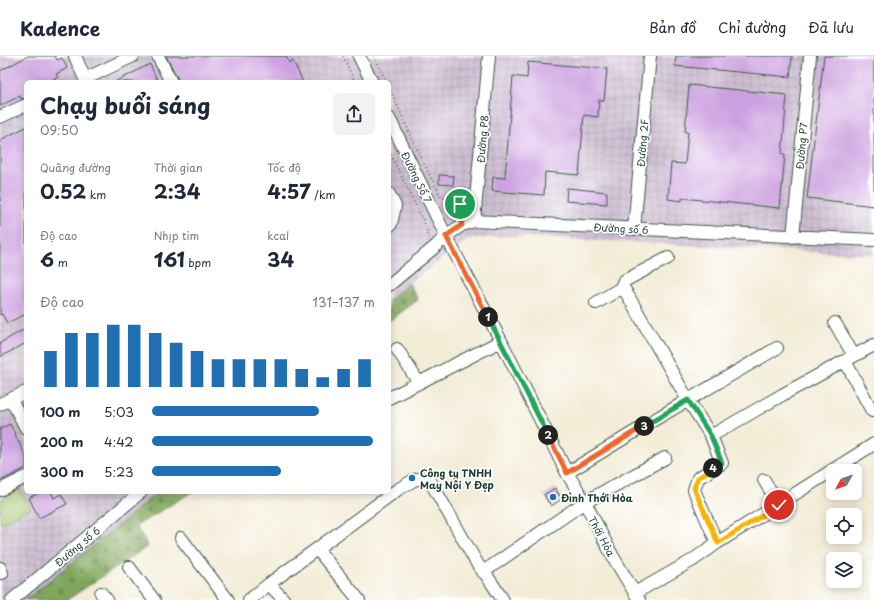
<!DOCTYPE html>
<html lang="vi">
<meta charset="utf-8">
<style>
:root{--surface:#fff;--page:#f2f2f3;--text:#1f2937;--muted:#747a83;--line:#e0e1e3;--accent:#1f6fb2}
body{margin:0;font-family:"Playpen Sans",sans-serif;background:var(--page);color:var(--text);height:100vh;display:flex;flex-direction:column;font-size:15px;white-space:nowrap}
*{box-sizing:border-box;margin:0}
p{font-size:13px;color:var(--muted)}
.icon{flex:none;width:22px;height:22px;fill:none;stroke:currentColor;stroke-width:2;stroke-linecap:round;stroke-linejoin:round}
.map{position:relative;flex:1;overflow:hidden}
.side{position:absolute;left:24px;top:24px;width:367px;height:414px;display:flex;flex-direction:column;background:var(--surface);border-radius:6px;box-shadow:0 2px 10px #0003}
.side>*{flex:none}
.needle{width:26px;rotate:230deg}
.tools{position:absolute;left:826px;top:408px;display:grid;gap:8px}
.tools a{display:grid;place-items:center;width:36px;height:36px;border-radius:6px;background:var(--surface);box-shadow:0 2px 10px #0003;font-size:20px}
.pin{position:absolute;display:grid;place-items:center;width:34px;height:34px;color:#fff;margin:-17px;border:2px solid #fff;border-radius:50%;box-shadow:0 1px 4px #0007}
.km{position:absolute;width:20px;height:20px;margin:-10px;border-radius:50%;background:#222;color:#fff;font-size:11px;line-height:20px;text-align:center}
.round{display:grid;place-items:center;flex:none;width:42px;height:42px;border-radius:6px;background:var(--page)}
.overview{display:flex;align-items:center;justify-content:space-between;height:68px;padding:0 16px}
h1{font-size:22px;font-weight:700;line-height:30px}
.stats{display:grid;grid-template-columns:repeat(3,1fr);gap:6px;height:68px;padding:4px 16px}
.stats div{display:grid;align-content:center}
.stats b{font-size:20px;font-weight:700}
.stats small{font-size:11px;font-weight:400}
.stats p{font-size:11px}
.chart{height:112px;padding:8px 16px}
.chart p{display:flex;justify-content:space-between}
.chart svg{width:100%;height:72px;margin-top:4px;stroke:var(--accent);stroke-width:6}
ul{padding:0 16px;list-style:none;font-size:13px}
li{display:grid;grid-template-columns:64px 48px 1fr;align-items:center;height:30px}
li i{height:10px;border-radius:5px;background:var(--accent)}
header{display:flex;align-items:center;gap:24px;box-sizing:border-box;height:56px;padding:0 20px;background:var(--surface);border-bottom:1px solid var(--line)}
header strong{font-size:19px}
nav{display:flex;gap:22px;margin-inline-start:auto;font-size:14px}
.map>svg:first-child{display:block}
</style>
<header>
<strong>Kadence</strong>
<nav><a>Bản đồ</a><a>Chỉ đường</a><a>Đã lưu</a></nav>
</header>
<div class="map">
<svg width="874" height="544" viewBox="0 0 874 544">
<defs>
<pattern id="industrial-grid" width="8" height="8" patternUnits="userSpaceOnUse"><rect width="8" height="8" fill="#cebed2"/><path d="M0 4h8M4 0v8" fill="none" stroke="#b0a4b5"/></pattern>
<pattern id="forest-firs" width="22" height="20" patternUnits="userSpaceOnUse"><rect width="22" height="20" fill="#80a65c"/><path d="M5 1l3.5 6h-7zM16 11l3.5 6h-7z" fill="#68884d"/></pattern>
</defs>
<rect width="100%" height="100%" fill="#fff"/>
<filter id="ink" filterUnits="userSpaceOnUse"><feTurbulence type="fractalNoise" baseFrequency=".025" numOctaves="2"/><feDisplacementMap in="SourceGraphic" scale="8" xChannelSelector="R" yChannelSelector="G"/><feConvolveMatrix kernelMatrix="1 2 1 2 8 2 1 2 1" color-interpolation-filters="sRGB"/></filter>
<filter id="wash" filterUnits="userSpaceOnUse"><feTurbulence type="fractalNoise" baseFrequency=".012" numOctaves="4" result="noise"/><feDisplacementMap in="SourceGraphic" scale="16" xChannelSelector="R" yChannelSelector="G"/><feGaussianBlur stdDeviation="0.9" result="paint"/><feColorMatrix in="noise" values="0 0 0 0 0 0 0 0 0 0 0 0 0 0 0 0 0 1.4 0 .05"/><feComposite in="paint" operator="in"/></filter>
<g filter="url(#wash)">
<rect width="100%" height="100%" fill="#f3ecd7"/>
<path fill="url(#industrial-grid)" d="M0,0H874V199L511,180L469,183L409,227L418,244L389,265V26H26V436H193L136,470L148,490L67,544H0Z"/>
<path fill="#a1c068" stroke="#607e4e" d="M20,433L31,452L0,468V444Z"/>
<path fill="url(#forest-firs)" stroke="#507248" d="M409,227L418,244L389,265V244Z
M158,436H192L136,470L148,490L67,544H25L121,467Z"/>
<g id="blocks">
<path fill="#cda1e1" d="M28,0H55L57,4L62,2L67,12L56,18L58,21L48,26H26V42L21,43L20,40L0,50V15Z
M166,0H286L289,7L293,5L303,26H178V23Z
M676,0H792L790,21L675,10Z
M824,0H874V150L807,142Z
M528,6L607,13L604,45L599,44L598,61L584,59L579,119L545,116L544,139L492,135L493,121L505,122L513,20L527,22Z
M150,8L158,26H115Z
M689,29L787,39L782,98H785L780,152L682,142V145L668,143L671,107L685,108L688,76H685Z
M26,71V258L7,267L2,258L0,259V84Z
M439,119L454,120L453,129L439,128Z
M567,132L607,136V148L566,145Z
M23,274L26,280V287L0,301V287Z
M10,368L26,401V412L0,425V373Z
M555,432L562,443L551,450L544,439Z
M40,436H51L54,442L61,438L67,448L39,462L29,442Z"/>
</g>
</g>
<g filter="url(#ink)">
<use href="#blocks" fill-opacity="0" stroke="#3f574c" stroke-width="1"/>
<g fill="none" stroke-linecap="round" stroke-linejoin="round">
<g stroke="#3f574c" stroke-width="14">
<path id="minor" d="M75,0L85,23L133,0
M158,0L171,26
M359,0L372,26
M0,61L26,49
M389,62L446,180L501,285L567,417L585,446L612,499L639,544
M389,138L395,150L391,168L389,170
M474,165L489,0
M634,173L650,0
M793,181L810,0
M668,202L624,225L622,229L623,231L688,344L711,380L782,339L874,289
M389,229L436,190L446,180L462,169L474,165L874,184
M596,247L623,231
M835,267L854,300
M397,293L419,327
M845,305L872,355
M389,342L501,285
M11,343L26,372
M0,348L26,336
M711,380L722,407L698,422L694,434L717,487
M567,417L654,364L777,292
M764,424L779,449
M0,434L26,421
M181,482L228,544
M317,493L359,544
M129,511L154,544
M0,512L2,517
M483,516L585,446L665,402
M269,528L284,544
M101,537L107,544
M635,537L693,504L717,487L874,388
M12,544L141,436
M249,544L269,528L397,434L414,424L426,421L429,423L433,430L478,509L487,520L503,544"/>
</g>
<path stroke="#3f574c" stroke-width="1.5" stroke-dasharray="1 3" stroke-linecap="butt" d="M343,0L355,26
M374,0L387,26
M389,31L423,106L440,139L447,145L460,148L461,159
M389,95L427,172V179L429,182"/>
<use href="#minor" stroke="#fff" stroke-width="12"/>
</g>
</g>
<g fill="none" stroke-linecap="round" stroke-linejoin="round" filter="url(#ink)">
<g stroke="#fff" stroke-width="8">
<path id="split-1" d="M460,148L462,169L446,180L488,261"/>
</g>
<g stroke="#fff" stroke-width="8">
<path id="split-2" d="M488,261L548,379"/>
</g>
<g stroke="#fff" stroke-width="8">
<path id="split-3" d="M548,379L567,417L644,370"/>
</g>
<g stroke="#fff" stroke-width="8">
<path id="split-4" d="M644,370L688,344L711,380L722,407L713,412"/>
</g>
<g stroke="#fff" stroke-width="8">
<path id="split-5" d="M713,412L698,422L694,432L718,487L755,464"/>
</g>
<g stroke="#fff" stroke-width="8">
<path id="split-6" d="M755,464L779,449"/>
</g>
<use href="#split-1" stroke="#f0652b" stroke-width="5"/>
<use href="#split-2" stroke="#22a559" stroke-width="5"/>
<use href="#split-3" stroke="#f0652b" stroke-width="5"/>
<use href="#split-4" stroke="#22a559" stroke-width="5"/>
<use href="#split-5" stroke="#f5b400" stroke-width="5"/>
<use href="#split-6" stroke="#f5b400" stroke-width="5"/>
</g>
<g fill="#1f6fb2" stroke="#fff" stroke-width="1.5">
<circle cx="412" cy="422" r="4"/>
<circle cx="553" cy="441" r="4"/>
</g>
<g text-anchor="middle" dominant-baseline="central" stroke-width="3.5" stroke-linejoin="round" paint-order="stroke">
<g font-size="10" fill="#1f3d34" stroke="#fff">
<text transform="translate(482 83) rotate(-85)">Đường P8</text>
<text transform="translate(642 87) rotate(-85)">Đường 2F</text>
<text transform="translate(801 90) rotate(-85)">Đường P7</text>
<text transform="translate(417 121) rotate(64)">Đường Số 7</text>
<text transform="translate(621 172) rotate(3)">Đường số 6</text>
<text transform="translate(602 480) rotate(62)">Thới Hòa</text>
<text transform="translate(77 490) rotate(-40)">Đường số 6</text>
</g>
<g font-size="10" font-weight="bold" fill="#1f3d34" stroke="#fff" text-anchor="start">
<text x="420" y="416">Công ty TNHH<tspan x="420" dy="12">May Nội Y Đẹp</tspan></text>
<text x="561" y="441">Đình Thới Hòa</text>
</g>
</g>
</svg>
<div class="tools">
<a><svg class="needle" viewBox="-14 -14 28 28"><path d="M0-13l5 13h-10z" fill="#e53935"/><path d="M0 13l5-13h-10z" fill="#747a83"/></svg></a>
<a><svg class="icon" aria-label="locate" viewBox="0 0 24 24"><circle cx="12" cy="12" r="6"/><path d="M12 2v4M12 18v4M2 12h4M18 12h4"/></svg></a>
<a><svg class="icon" aria-label="layers" viewBox="0 0 24 24"><path d="M12 4l9 5-9 5-9-5zM3 14l9 5 9-5"/></svg></a>
</div>
<div class="pin" style="left:460px;top:148px;background:#1e9e55"><svg class="icon" aria-label="arrive" viewBox="0 0 24 24"><path d="M6 21V4h12l-3 4 3 4H6"/></svg></div>
<div class="pin" style="left:779px;top:449px;background:#d93025"><svg class="icon" aria-label="check" viewBox="0 0 24 24"><path d="M5 12l5 5 9-10"/></svg></div>
<b class="km" style="left:488px;top:261px">1</b>
<b class="km" style="left:548px;top:379px">2</b>
<b class="km" style="left:644px;top:370px">3</b>
<b class="km" style="left:713px;top:412px">4</b>
<section class="side">
<div class="overview"><div><h1>Chạy buổi sáng</h1><p>09:50</p></div><a class="round"><svg class="icon" aria-label="share" viewBox="0 0 24 24"><path d="M12 15V3M7 8l5-5 5 5M5 13v7h14v-7"/></svg></a></div>
<div class="stats">
<div><p>Quãng đường</p><b>0.52<small> km</small></b></div>
<div><p>Thời gian</p><b>2:34</b></div>
<div><p>Tốc độ</p><b>4:57<small> /km</small></b></div>
</div>
<div class="stats">
<div><p>Độ cao</p><b>6<small> m</small></b></div>
<div><p>Nhịp tim</p><b>161<small> bpm</small></b></div>
<div><p>kcal</p><b>34</b></div>
</div>
<div class="chart"><p><span>Độ cao</span>131–137 m</p>
<svg viewBox="0 0 160 44" preserveAspectRatio="none"><path d="M5 44V22M15 44V11M25 44V11M35 44V6M45 44V6M55 44V11M65 44V17M75 44V22M85 44V27M95 44V27M105 44V27M115 44V27M125 44V33M135 44V38M145 44V33M155 44V27"/></svg>
</div>
<ul>
<li><b>100 m</b>5:03<i style="width:75%"></i></li>
<li><b>200 m</b>4:42<i style="width:99%"></i></li>
<li><b>300 m</b>5:23<i style="width:58%"></i></li>
</ul>
</section>
</div>
